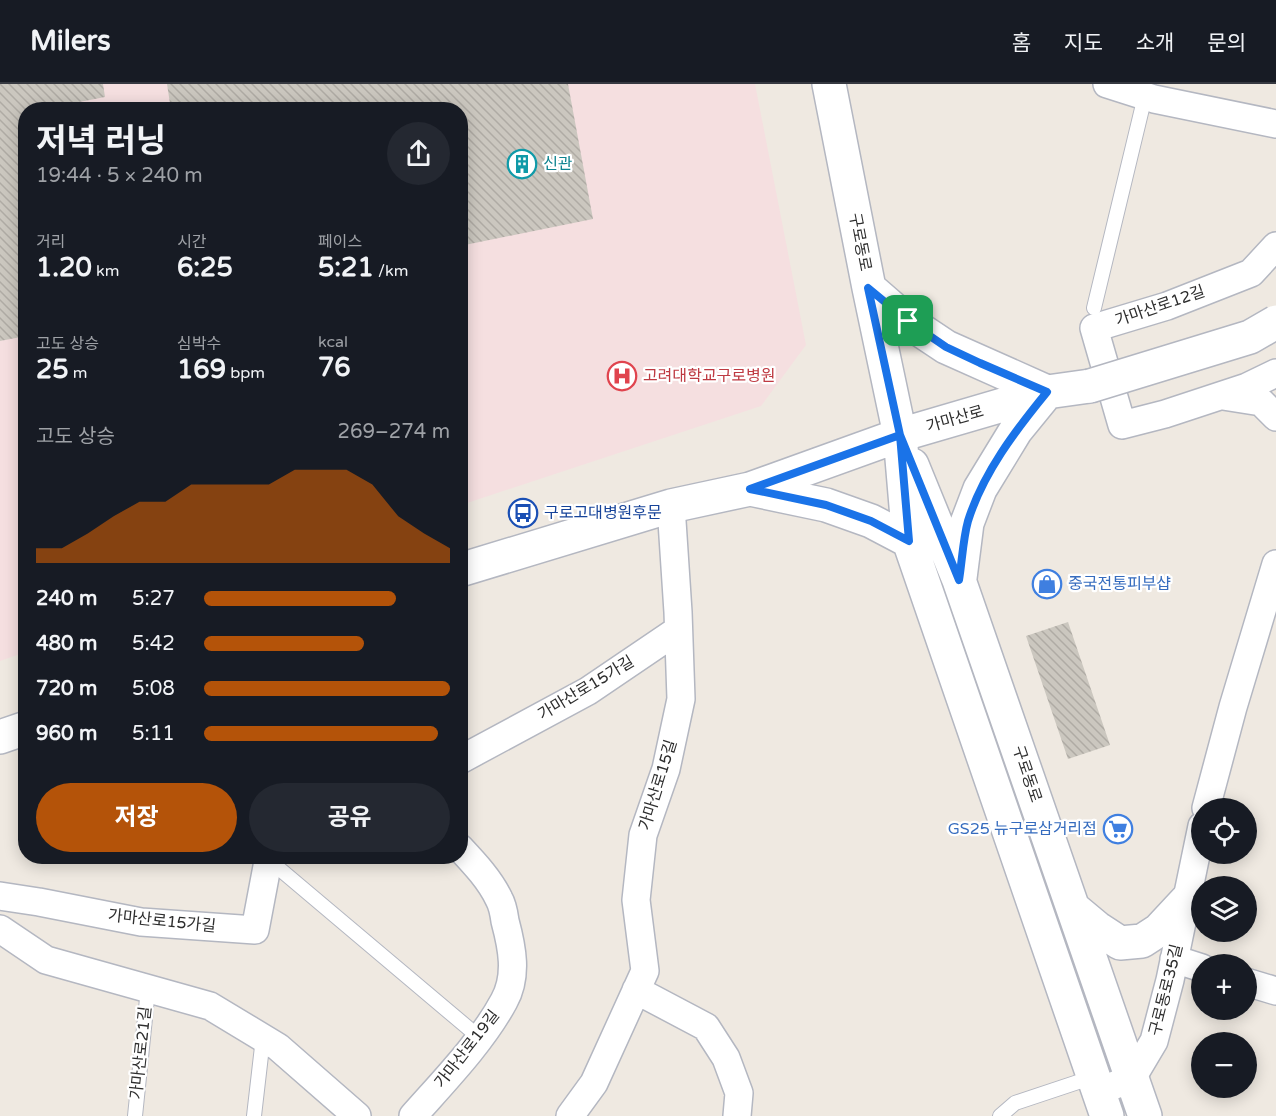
<!DOCTYPE html>
<html lang="ko">
<meta charset="utf-8">
<style>
:root{--surface:#171b24;--page:#242831;--text:#f1f3f6;--muted:#9ea1a6;--line:#363941;--accent:#b45309}
body{margin:0;font-family:"Varela Round","Noto Sans KR",sans-serif;background:var(--page);color:var(--text);height:100vh;display:flex;flex-direction:column;font-size:22px;white-space:nowrap}
*{box-sizing:border-box;margin:0}
p{font-size:20px;color:var(--muted)}
.icon{flex:none;width:33px;height:33px;fill:none;stroke:currentColor;stroke-width:2;stroke-linecap:round;stroke-linejoin:round}
.map{position:relative;flex:1;overflow:hidden}
.panel{position:absolute;left:18px;top:18px;width:450px;height:762px;display:flex;flex-direction:column;background:var(--surface);border-radius:24px;box-shadow:0 3px 15px #0003}
.panel>*{flex:none}
.buttons{position:absolute;left:1191px;top:714px;display:grid;gap:12px}
.buttons a{display:grid;place-items:center;width:66px;height:66px;border-radius:50%;background:var(--surface);box-shadow:0 3px 15px #0003;font-size:30px}
.pin{position:absolute;display:grid;place-items:center;width:51px;height:51px;color:#fff;margin:-26px;border-radius:12px;box-shadow:0 3px 9px #0006}
.round{display:grid;place-items:center;flex:none;width:63px;height:63px;border-radius:32px;background:var(--page)}
.overview{display:flex;align-items:center;justify-content:space-between;height:102px;padding:0 18px}
h1{font-size:33px;font-weight:700;line-height:45px}
.figures{display:grid;grid-template-columns:repeat(3,1fr);gap:9px;height:102px;padding:6px 18px}
.figures div{display:grid;align-content:center}
.figures b{font-size:26px;font-weight:700}
.figures small{font-size:16px;font-weight:400}
.figures p{font-size:16px}
.chart{height:168px;padding:12px 18px}
.chart p{display:flex;justify-content:space-between}
.chart svg{width:100%;height:108px;margin-top:6px;fill:var(--accent);opacity:.7}
.action{display:flex;gap:12px;margin-top:auto;padding:12px 18px}
.action a{flex:1;height:69px;border-radius:36px;background:var(--accent);color:#fff;font-size:24px;font-weight:700;line-height:69px;text-align:center}
.action a+a{background:var(--page);color:var(--text)}
ul{padding:0 18px;list-style:none;font-size:20px}
li{display:grid;grid-template-columns:96px 72px 1fr;align-items:center;height:45px}
li i{height:15px;border-radius:8px;background:var(--accent)}
header{display:flex;align-items:center;gap:36px;box-sizing:border-box;height:84px;padding:0 30px;background:var(--surface);border-bottom:2px solid var(--line)}
header strong{font-size:28px}
nav{display:flex;gap:33px;margin-inline-start:auto;font-size:21px}
.map>svg:first-child{display:block}
</style>
<header>
<strong>Milers</strong>
<nav><a>홈</a><a>지도</a><a>소개</a><a>문의</a></nav>
</header>
<div class="map">
<svg width="1276" height="1032" viewBox="0 0 1276 1032">
<defs>
<pattern id="building-back-hatch" width="6" height="6" patternUnits="userSpaceOnUse" patternTransform="scale(1.5)"><rect width="6" height="6" fill="#cbc7bf"/><path d="M-1 5l2 2M0 0l6 6M5-1l2 2" fill="none" stroke="#afaba4"/></pattern>
</defs>
<rect width="100%" height="100%" fill="#efe9e1"/>
<path fill="#f5dfe0" d="M0,0H755L806,261L761,322L461,421L460,26H26V568L0,577Z"/>
<path fill="url(#building-back-hatch)" d="M0,0H103L105,13L38,26H26V252L0,257Z
M167,0H568L593,135L460,162V26H171Z
M1068,538L1110,661L1068,675L1026,552Z"/>
<g fill="none" stroke-linecap="round" stroke-linejoin="round">
<g stroke="#b4b7c1" stroke-width="16">
<path id="service" d="M1094,224L1146,8
M269,776L480,954
M135,1032L148,905
M254,1032L263,954
M1000,1032L1015,1019L1093,993"/>
</g>
<g stroke="#b4b7c1" stroke-width="30">
<path id="minor" d="M1107,0L1154,15L1276,40
M1276,162L1251,189L1167,222L1094,244L1122,341L1165,330L1247,303L1276,289
M1223,312L1261,318L1276,333
M460,676L588,607L678,546
M1206,724L1233,623L1276,480
M0,812L39,818L141,838L255,846L269,772
M0,845L46,876L210,922L278,963L357,1032
M1174,875L1202,884
M1246,898L1276,907
M636,906L706,943L726,974L739,1009L737,1032
M1098,1008L1132,994L1154,957L1170,896L1202,742
M413,1032C444,997 482,958 504,917C518,892 512,863 505,837C504,830 503,822 499,815C490,796 475,780 460,764
M570,1032L594,999L645,887L636,816L643,751L666,685L681,615L678,528L671,422"/>
</g>
<g stroke="#b4b7c1" stroke-width="36">
<path id="secondary" d="M829,0L869,204L900,351L909,457L1107,1032
M869,204L907,237L946,263L1047,308L1016,346L980,405L967,439L960,494
M912,381L959,496L1145,1032
M750,405L826,421L871,437L909,457
M460,486L671,422L750,405L900,351L1047,308L1090,302
M0,653L26,644
M1073,824L1097,844L1120,859L1142,857L1159,846L1186,817"/>
</g>
<use href="#service" stroke="#fff" stroke-width="14"/>
<use href="#minor" stroke="#fff" stroke-width="27"/>
<use href="#secondary" stroke="#fff" stroke-width="33"/>
<g stroke="#b4b7c1" stroke-width="36" stroke-linecap="butt">
<path id="secondary-bridge" d="M1090,302L1250,253L1276,238"/>
</g>
<use href="#secondary-bridge" stroke="#fff" stroke-width="33"/>
</g>
<g fill="none" stroke-linecap="round" stroke-linejoin="round">
<g stroke="#fff" stroke-width="12">
<path id="route" d="M908,237L868,204L900,351L750,405L826,421L871,437L909,457L900,351L959,496C962,478 963,455 968,437C983,389 1015,347 1047,308L980,279L946,263L908,237"/>
</g>
<use href="#route" stroke="#1a73e8" stroke-width="8"/>
</g>
<defs>
<g id="building-ring" transform="scale(1.5)"><circle r="9.5" fill="#fff" stroke="#0f9aa8" stroke-width="1.5"/><path d="M-4-6H4V6H1V3H-1V6H-4ZM-2.5-4.3h1.7v1.8h-1.7ZM.8-4.3h1.7v1.8H.8ZM-2.5-1h1.7V.8h-1.7ZM.8-1h1.7V.8H.8Z" fill="#0f9aa8"/></g>
<g id="hospital-ring" transform="scale(1.5)"><circle r="9.5" fill="#fff" stroke="#e0444e" stroke-width="1.5"/><path d="M-5-5h3v3.5h4V-5h3V5h-3V1.5h-4V5h-3Z" fill="#e0444e"/></g>
<g id="bus-ring" transform="scale(1.5)"><circle r="9.5" fill="#fff" stroke="#1a4fb4" stroke-width="1.5"/><path d="M-5-6H5V4H4V6H2V4H-2V6H-4V4H-5ZM-3.5-4V0h7V-4ZM-3.5 1.2v1.5H-2V1.2ZM2 1.2v1.5H3.5V1.2Z" fill="#1a4fb4"/></g>
<g id="shop-ring" transform="scale(1.5)"><circle r="9.5" fill="#fff" stroke="#3f7fe0" stroke-width="1.5"/><path d="M-5-2.5h2.3a2.7 3.5 0 0 1 5.4 0H5L5.5 6h-11ZM-1.5-2.5h3a1.5 2.3 0 0 0-3 0Z" fill="#3f7fe0"/></g>
<g id="supermarket-ring" transform="scale(1.5)"><circle r="9.5" fill="#fff" stroke="#3f7fe0" stroke-width="1.5"/><path d="M-6-5.5h2.5l.6 2H6L4.5 2H-2.5L-4.4-4H-6ZM-1.5 3.2a1.3 1.3 0 1 0 .1 0ZM3 3.2a1.3 1.3 0 1 0 .1 0Z" fill="#3f7fe0"/></g>
</defs>
<g fill-rule="evenodd">
<use href="#building-ring" x="522" y="80"/>
<use href="#hospital-ring" x="622" y="292"/>
<use href="#bus-ring" x="523" y="429"/>
<use href="#shop-ring" x="1047" y="500"/>
<use href="#supermarket-ring" x="1118" y="745"/>
</g>
<g text-anchor="middle" dominant-baseline="central" stroke-width="4.5" stroke-linejoin="round" paint-order="stroke">
<g font-size="16" fill="#0d838f" stroke="#fff" text-anchor="start">
<text x="543" y="80">신관</text>
</g>
<g font-size="16" fill="#2e2e2e" stroke="#fff">
<text transform="translate(860 158) rotate(79)">구로동로</text>
<text transform="translate(1160 222) rotate(-19)">가마산로12길</text>
<text transform="translate(955 335) rotate(-16)">가마산로</text>
<text transform="translate(586 604) rotate(-31)">가마산로15가길</text>
<text transform="translate(1027 690) rotate(71)">구로동로</text>
<text transform="translate(658 701) rotate(-73)">가마산로15길</text>
<text transform="translate(162 837) rotate(6)">가마산로15가길</text>
<text transform="translate(1166 906) rotate(-76)">구로동로35길</text>
<text transform="translate(467 965) rotate(-52)">가마산로19길</text>
<text transform="translate(141 969) rotate(-84)">가마산로21길</text>
</g>
<g font-size="16" fill="#be3a42" stroke="#fff" text-anchor="start">
<text x="643" y="292">고려대학교구로병원</text>
</g>
<g font-size="16" fill="#164399" stroke="#fff" text-anchor="start">
<text x="544" y="429">구로고대병원후문</text>
</g>
<g font-size="16" fill="#366cbe" stroke="#fff" text-anchor="start">
<text x="1068" y="500">중국전통피부샵</text>
<text x="1097" y="745" text-anchor="end">GS25 뉴구로삼거리점</text>
</g>
</g>
</svg>
<div class="buttons">
<a><svg class="icon" aria-label="locate" viewBox="0 0 24 24"><circle cx="12" cy="12" r="6"/><path d="M12 2v4M12 18v4M2 12h4M18 12h4"/></svg></a>
<a><svg class="icon" aria-label="layers" viewBox="0 0 24 24"><path d="M12 4l9 5-9 5-9-5zM3 14l9 5 9-5"/></svg></a>
<a>+</a>
<a>−</a>
</div>
<div class="pin" style="left:908px;top:237px;background:#1e9e55"><svg class="icon" aria-label="arrive" viewBox="0 0 24 24"><path d="M6 21V4h12l-3 4 3 4H6"/></svg></div>
<section class="panel">
<div class="overview"><div><h1>저녁 러닝</h1><p>19:44 · 5 × 240 m</p></div><a class="round"><svg class="icon" aria-label="share" viewBox="0 0 24 24"><path d="M12 15V3M7 8l5-5 5 5M5 13v7h14v-7"/></svg></a></div>
<div class="figures">
<div><p>거리</p><b>1.20<small> km</small></b></div>
<div><p>시간</p><b>6:25</b></div>
<div><p>페이스</p><b>5:21<small> /km</small></b></div>
</div>
<div class="figures">
<div><p>고도 상승</p><b>25<small> m</small></b></div>
<div><p>심박수</p><b>169<small> bpm</small></b></div>
<div><p>kcal</p><b>76</b></div>
</div>
<div class="chart"><p><span>고도 상승</span>269–274 m</p>
<svg viewBox="0 0 160 44" preserveAspectRatio="none"><path d="M0 44V38L10 38L20 32L30 25L40 19L50 19L60 12L70 12L80 12L90 12L100 6L110 6L120 6L130 12L140 25L150 32L160 38V44z"/></svg>
</div>
<ul>
<li><b>240 m</b>5:27<i style="width:78%"></i></li>
<li><b>480 m</b>5:42<i style="width:65%"></i></li>
<li><b>720 m</b>5:08<i style="width:100%"></i></li>
<li><b>960 m</b>5:11<i style="width:95%"></i></li>
</ul>
<div class="action"><a>저장</a><a>공유</a></div>
</section>
</div>
